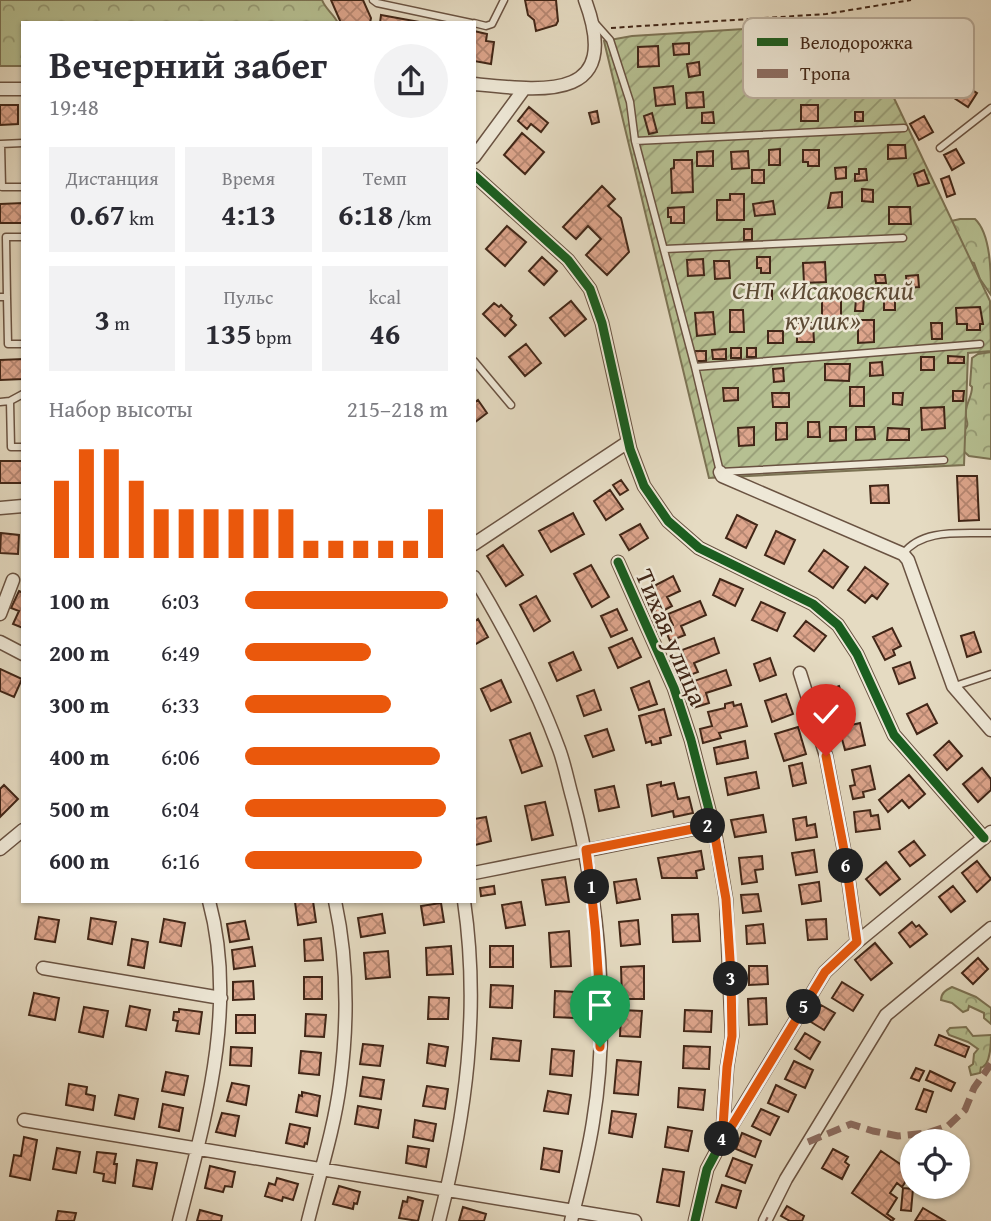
<!DOCTYPE html>
<html lang="ru">
<meta charset="utf-8">
<style>
:root{--surface:#fff;--page:#f2f2f3;--text:#2b2b33;--muted:#7c7c81;--accent:#ea580c}
body{margin:0;font-family:"Gentium Book Plus",serif;background:var(--page);color:var(--text);height:100vh;display:flex;flex-direction:column;font-size:26px;white-space:nowrap}
*{box-sizing:border-box;margin:0}
p{font-size:23px;color:var(--muted)}
.icon{flex:none;width:38px;height:38px;fill:none;stroke:currentColor;stroke-width:2;stroke-linecap:round;stroke-linejoin:round}
.map{position:relative;flex:1;overflow:hidden}
.drawer{position:absolute;left:21px;top:21px;width:455px;height:882px;display:flex;flex-direction:column;background:var(--surface);border-radius:0px;box-shadow:0 2px 5px #0004}
.drawer>*{flex:none}
.buttons{position:absolute;left:900px;top:1129px;display:grid;gap:14px}
.buttons a{display:grid;place-items:center;width:70px;height:70px;border-radius:50%;background:var(--surface);box-shadow:0 2px 5px #0004;font-size:35px}
.pin{position:absolute;display:grid;place-items:center;width:60px;height:60px;color:#fff;margin:-72px -30px;border-radius:50% 50% 50% 0;rotate:-45deg;box-shadow:0 0 7px #0007}
.pin .icon{rotate:45deg}
.km{position:absolute;width:35px;height:35px;margin:-18px;border-radius:50%;background:#222;color:#fff;font-size:19px;line-height:35px;text-align:center}
.round{display:grid;place-items:center;flex:none;width:74px;height:74px;border-radius:37px;background:var(--page)}
.summary{display:flex;align-items:center;justify-content:space-between;height:119px;padding:0 28px}
h1{font-size:38px;font-weight:600;line-height:52px}
.metrics{display:grid;grid-template-columns:repeat(3,1fr);gap:10px;height:119px;padding:7px 28px}
.metrics div{display:grid;align-content:center;border-radius:0px;background:var(--page);text-align:center}
.metrics b{font-size:30px;font-weight:600}
.metrics small{font-size:19px;font-weight:400}
.metrics p{font-size:19px}
.chart{height:196px;padding:14px 28px}
.chart p{display:flex;justify-content:space-between}
.chart svg{width:100%;height:126px;margin-top:7px;stroke:var(--accent);stroke-width:6}
ul{padding:0 28px;list-style:none;font-size:23px}
li{display:grid;grid-template-columns:112px 84px 1fr;align-items:center;height:52px}
li i{height:18px;border-radius:9px;background:var(--accent)}
.map>svg:first-child{display:block}
</style>
<div class="map">
<svg width="991" height="1221" viewBox="0 0 991 1221">
<defs>
<pattern id="forest-crowns" width="20" height="18" patternUnits="userSpaceOnUse" patternTransform="scale(1.75)"><rect width="20" height="18" fill="#b6c092"/><path d="M2 6a3 3 0 1 1 6 0M12 15a3 3 0 1 1 6 0" fill="none" stroke="#969c76"/></pattern>
<pattern id="garden-furrows" width="10" height="10" patternUnits="userSpaceOnUse" patternTransform="scale(1.75)"><rect width="10" height="10" fill="#b6c092"/><path d="M-1 1l2-2M0 10L10 0M9 11l2-2" fill="none" stroke="#969c76"/></pattern>
<pattern id="building-cross-hatch" width="8" height="8" patternUnits="userSpaceOnUse" patternTransform="scale(1.75)"><rect width="8" height="8" fill="#dda58c"/><path d="M0 0l8 8M0 8l8-8" fill="none" stroke="#b58671"/></pattern>
</defs>
<rect width="100%" height="100%" fill="#e5dbc2"/>
<filter id="stains"><feTurbulence type="fractalNoise" baseFrequency=".00286" numOctaves="4"/><feColorMatrix values="0 0 0 0 .2 0 0 0 0 .09 0 0 0 0 .02 0 0 0 .5 -.17"/></filter>
<radialGradient id="worn" r=".72"><stop offset=".6" stop-color="#630" stop-opacity="0"/><stop offset="1" stop-color="#630" stop-opacity=".3"/></radialGradient>
<path fill="url(#forest-crowns)" stroke="#7c7354" stroke-width="2" d="M0,0H322C326,10 333,13 338,23H23V66H0Z
M960,219H975C991,234 991,273 991,295L980,279L974,263L966,260L947,222Z
M991,352V459L969,456L960,448L959,436C974,421 964,425 966,410C967,402 972,396 972,387L970,385L972,358L978,354Z
M952,987L976,997L991,1008V1024L984,1018V1013L969,1006L968,1010L963,1012L952,1003L941,1000C941,993 946,990 952,987Z
M966,1027L973,1036L991,1035C991,1044 991,1056 986,1064C979,1072 982,1062 980,1073L971,1075L969,1067L973,1064L974,1054L978,1049L968,1042L949,1035L947,1031L950,1028Z"/>
<path fill="url(#garden-furrows)" stroke="#7c7354" stroke-width="2" d="M858,22L990,301L991,351L968,353L964,465L709,478L604,41L632,36Z"/>
<path fill="url(#building-cross-hatch)" stroke="#412617" stroke-width="2" d="M331,0H363L371,18L370,23H341Z
M525,0H556L558,21L556,25L536,31L534,20L528,15Z
M381,15L425,23H380Z
M474,31L487,34L486,41L494,42L491,64L474,61Z
M689,43V54L674,55L673,44Z
M658,46L659,66L638,67V47Z
M699,62L700,75L689,77L687,64Z
M963,84L977,93L968,107L954,98Z
M673,86L675,104L656,106L654,88Z
M703,92L704,107L687,108L686,93Z
M0,105H18V124L0,125Z
M801,105H818V121H801Z
M529,107L548,123L541,132L531,124L527,129L518,121Z
M597,111L599,122L592,124L589,113Z
M713,112L714,123H702V113Z
M855,112H863V121H855Z
M652,113L657,132L649,134L644,116Z
M924,116L933,132L919,140L910,124Z
M522,133L544,152L525,174L504,155Z
M888,145H905L906,158L888,159Z
M780,149V165H769V150Z
M956,149L964,163L952,170L944,155Z
M803,150H819V166H808V162H803Z
M713,151V166H697V152Z
M748,151L749,168L732,169L731,152Z
M674,160H692L693,192L672,193L671,169L674,168Z
M846,167V178L836,179L835,168Z
M859,169H866L867,180L855,181V174H859Z
M752,170H764V183H752Z
M924,170L929,183L918,186L914,174Z
M949,176L955,194L947,197L941,179Z
M602,186L615,199L608,206L621,218L629,252L607,275L586,255L601,239L588,226L576,239L563,227Z
M862,189L873,190V202L862,201Z
M842,192V207L828,208L831,193Z
M730,194H744V220H717V200H730Z
M773,201L775,214L755,216L753,204Z
M23,203V223H0V204Z
M684,207V223H671V217H668V208Z
M889,207H910L911,224H889Z
M507,226L526,242L505,266L486,249Z
M744,229H752V240H744Z
M542,257L557,271L544,285L529,271Z
M757,257H770V273H761V268H757Z
M703,259L704,275L688,276L687,260Z
M714,261H729L730,278L715,279Z
M825,262L826,282L804,283L803,263Z
M875,275H885L886,283H876Z
M918,275L919,287L907,288L906,276Z
M765,287H772V299H765Z
M841,296V317L822,318V297Z
M884,297H895V310H884Z
M856,299H864L863,311H855Z
M571,301L586,319L565,336L550,318Z
M494,303L499,307L501,305L512,316L510,319L516,325L505,336L483,314Z
M980,307L983,324H980V330H967V324H957L956,308Z
M730,310H743L744,332H730Z
M713,312L715,334L697,336L695,313Z
M858,320H874V342L858,343Z
M797,323H813L814,342H797Z
M931,323H942V339H932Z
M768,331H783V343H768Z
M526,344L541,363L525,376L509,357Z
M731,348H741V358H731Z
M747,348H756V357H747Z
M726,349V359H713L712,350Z
M695,351H706V361H695Z
M948,356L964,357V363H948Z
M921,357H934V370H921Z
M23,359V379L0,380V360Z
M882,362L883,375L870,376V363Z
M825,364H850L849,381L825,380Z
M783,368L784,381L774,382L773,369Z
M850,387H864V406H850Z
M723,388H738V400L724,401Z
M953,391H964L963,401H953Z
M772,393H789V407H773Z
M893,393H903L902,405L893,404Z
M478,400L487,413L474,423V403Z
M944,407L945,428L922,430L921,408Z
M808,422H819L820,437H808Z
M776,423H787V439L776,440Z
M754,427V445L739,446L738,428Z
M830,427H846V440L830,441Z
M856,427H874L875,439L856,440Z
M888,428L909,429V440H887Z
M0,461H23V483H0Z
M957,476H977L979,520L959,521Z
M621,480L628,490L620,495L613,485Z
M888,485L889,503H871L870,486Z
M610,490L623,509L606,520L594,501Z
M573,513L584,534L551,552L539,531Z
M737,515L757,525L746,548L726,538Z
M640,524L648,538L629,550L620,535Z
M776,531L795,540L784,564L765,555Z
M1,533L19,535L18,554L0,553Z
M503,545L523,575L506,586L487,556Z
M824,550L848,567L833,588L809,571Z
M591,565L609,597L592,607L574,574Z
M865,567L888,584L877,599L872,595L865,603L848,590Z
M673,576L680,591L667,597L672,606L657,614L651,602L659,598L654,586Z
M720,579L743,589L735,606L713,595Z
M19,591L23,593V628L13,624L19,611L11,608Z
M536,596L550,621L534,631L520,605Z
M700,601L706,615L681,626L685,635L670,641L665,629L673,625L668,614Z
M761,602L785,613L777,631L752,620Z
M617,609L627,630L611,637L601,616Z
M478,619L488,637L474,645V622Z
M806,621L826,636L814,651L794,636Z
M892,628L901,646L893,650L895,655L885,660L873,637Z
M974,632L981,652L967,657L961,636Z
M632,638L641,657L618,668L609,648Z
M714,638L719,653L694,663L698,672L682,678L678,665L686,662L682,650Z
M573,652L581,670L557,681L549,663Z
M770,658L776,675L760,681L754,664Z
M910,662L915,678L899,684L893,668Z
M0,669L22,679L14,697L0,691Z
M726,670L731,685L706,693L709,703L693,708L689,696L698,693L694,681Z
M501,680L511,702L491,711L481,689Z
M649,681L657,704L639,710L631,688Z
M839,686L845,705L831,709L826,691Z
M594,690L601,710L584,716L577,696Z
M786,694L793,714L772,722L765,701Z
M733,702L734,706L741,704L747,726L719,733L721,738L703,743L700,729L712,726L708,712L725,708V704Z
M927,704L937,723L917,734L907,714Z
M664,709L671,735L660,738L661,743L652,745L651,741L646,743L639,716Z
M860,723L865,745L845,750L839,728Z
M798,727L806,754L784,761L775,734Z
M607,729L614,750L593,757L585,736Z
M530,733L542,766L522,773L510,740Z
M745,741L748,758L717,764L714,748Z
M949,741L962,756L947,770L934,755Z
M802,763L806,783L793,786L789,766Z
M870,766L875,789L863,792L864,797L853,799L850,786L855,785L852,770Z
M982,768L991,779V790L978,802L963,784Z
M756,772L759,788L728,795L725,778Z
M909,775L925,794L909,808L902,800L888,812L879,800Z
M661,782V786L674,783L678,799L689,797L693,813L674,817L673,811L652,816L647,785Z
M4,785L18,799L0,817V789Z
M614,786L619,807L599,811L595,790Z
M545,802L553,835L532,840L525,806Z
M870,810L871,816L878,815L880,829L856,832L854,812Z
M763,815L766,832L735,837L731,820Z
M486,817L491,841L475,845L474,819Z
M806,817L807,826L815,824L817,837L796,840L793,819Z
M914,841L925,855L910,866L899,852Z
M814,850L817,872L796,875L792,853Z
M701,851L704,869L696,871L697,878H662L658,858Z
M762,856L763,869L755,870L757,882L742,884L739,858Z
M977,861L991,879L977,892L962,873Z
M886,862L900,879L880,895L866,879Z
M565,877L569,902L546,905L542,880Z
M636,879L640,899L617,903L614,882Z
M819,882L821,901L802,904L799,885Z
M494,886L495,894L481,896L480,888Z
M953,886L965,901L951,912L939,897Z
M758,894L761,911L743,913L741,895Z
M313,901L316,922L298,925L295,902Z
M521,902L525,925L506,928L502,905Z
M441,903L444,922L424,925L421,906Z
M382,914L385,933L361,937L358,918Z
M698,914L700,941L673,942L672,915Z
M39,917L59,920L55,942L35,939Z
M91,918L116,922L112,944L88,939Z
M164,919L185,923L181,946L160,942Z
M826,919L827,939L808,940L806,920Z
M638,920L640,944L621,946L619,922Z
M245,921L249,939L230,942L227,924Z
M912,922L916,927L919,925L927,934L910,947L899,933Z
M763,924L765,943L747,944L746,926Z
M569,931L571,966L551,967L549,933Z
M321,938L323,960L305,961L304,940Z
M132,939L148,942L144,968L128,965Z
M875,943L892,963L871,980L855,960Z
M451,946L453,974L427,975L426,948Z
M490,946H513V967H490Z
M252,947L255,966L234,969L232,950Z
M388,951L390,977L366,979L364,953Z
M978,958L988,969L973,984L962,973Z
M644,966V999H622L621,967Z
M749,966H767L768,984L749,985Z
M304,977H322V999H304Z
M253,981L254,999L233,1000V982Z
M842,982L863,995L853,1011L832,998Z
M491,985L513,986L512,1008L490,1007Z
M555,991L575,992L574,1018L554,1017Z
M34,993L59,998L55,1020L29,1015Z
M429,997L449,998L448,1019H428Z
M766,998L767,1024L749,1025L748,999Z
M821,1005L835,1013L824,1030L811,1022Z
M130,1006L150,1010L146,1030L126,1026Z
M84,1007L108,1011L103,1037L79,1032Z
M179,1009L202,1012L199,1034L176,1031L178,1021L173,1020L174,1012H179Z
M621,1010L642,1011L640,1037L620,1036Z
M685,1010L712,1011L711,1032L684,1031Z
M306,1014L326,1015L324,1037L305,1036Z
M236,1015H255V1033H236Z
M805,1033L820,1042L810,1059L795,1049Z
M939,1035L969,1047L965,1057L935,1045Z
M493,1038L521,1041L519,1061L491,1059Z
M363,1044L383,1046L380,1066L360,1064Z
M429,1044L448,1047L445,1066L427,1063Z
M684,1046L710,1047L709,1069L683,1068Z
M231,1047L252,1048L251,1066L230,1065Z
M552,1049L574,1051L572,1076L550,1074Z
M301,1051L321,1053L319,1075L299,1073Z
M617,1060L641,1062L638,1095L614,1093Z
M794,1061L813,1070L805,1088L785,1079Z
M916,1068L924,1071L919,1081L911,1078Z
M930,1071L955,1083L951,1091L926,1080Z
M166,1072L188,1076L184,1095L162,1091Z
M363,1077L384,1080L381,1099L360,1096Z
M232,1083L249,1086L246,1105L227,1101Z
M69,1084L87,1087L86,1094L95,1096L93,1110L66,1105Z
M776,1085L796,1095L788,1112L768,1103Z
M427,1086L448,1089L445,1109L423,1106Z
M679,1088L705,1090L703,1110L678,1107Z
M924,1089L933,1092L926,1112L916,1109Z
M548,1091L571,1095L568,1114L544,1111Z
M302,1092L320,1096L317,1116L296,1112L299,1095L302,1096Z
M119,1095L138,1099L134,1119L115,1115Z
M163,1104L183,1108L179,1131L159,1127Z
M358,1106L381,1110L378,1128L355,1124Z
M761,1109L779,1117L770,1135L752,1126Z
M612,1111L636,1114L632,1137L609,1133Z
M222,1113L239,1116L235,1136L216,1132Z
M415,1120L436,1124L433,1141L413,1137Z
M290,1124L310,1128L307,1144L305,1143L304,1147L286,1143Z
M668,1127L692,1131L688,1151L665,1147Z
M742,1133L761,1141L755,1157L736,1149Z
M24,1137L37,1140L30,1180L10,1176L14,1155L21,1156Z
M408,1146L429,1149L426,1167L406,1163Z
M57,1148L80,1152L76,1173L53,1169Z
M544,1148L562,1151L559,1172L541,1169Z
M833,1149L848,1157L845,1162L849,1165L842,1179L822,1168Z
M881,1151L912,1172L902,1187L897,1183L890,1193L897,1198L887,1214L894,1219L892,1221L852,1193Z
M97,1152L116,1154L114,1164H117L115,1183L103,1181L104,1174L94,1172Z
M733,1158L752,1165L745,1183L726,1176Z
M137,1160L157,1163L152,1189L133,1186Z
M210,1166L235,1172L232,1187L225,1186L223,1192L205,1188Z
M663,1169L684,1172L679,1206L657,1202Z
M277,1178L298,1184L293,1200L283,1197L282,1201L265,1196L269,1183L275,1185Z
M722,1185L741,1191L736,1208L716,1202Z
M339,1186L360,1192L357,1204L354,1203L353,1209L333,1204Z
M903,1188L913,1189L911,1211L901,1210Z
M408,1197L423,1201L418,1221L399,1218L403,1201L407,1202Z
M787,1206L804,1216L802,1221H790L781,1216Z
M463,1207L486,1214L484,1221H459Z
M923,1208L945,1221H915Z
M200,1210L222,1216L221,1221H197Z
M58,1211L76,1213L74,1221H56Z"/>
<g fill="none" stroke-linecap="round" stroke-linejoin="round">
<g stroke="#6a5342" stroke-width="9">
<path id="lane" d="M373,0L377,3L471,23
M594,22L610,40L630,102L635,141L695,367L720,472L944,460
M474,23L486,26L492,24L504,0
M635,141L904,128
M23,143L1,144L2,187H23
M940,148L991,108
M665,249L903,238
M0,297H7L6,237H23
M7,297L8,344H23
M474,361L511,405
M695,367L980,344
M10,401L11,447H23
M0,402L10,401L23,394
M903,554C922,528 962,534 991,533
M955,686L991,674"/>
</g>
<g stroke="#6a5342" stroke-width="15">
<path id="street" d="M474,84C544,91 623,102 585,0
M0,89H23
M474,157L524,89
M474,175L568,260L590,289L602,323L630,449L644,486L668,521L699,548L813,604L838,625L857,654L894,735L984,838
M720,472L722,476L903,554L908,560L953,686L991,730
M0,508L23,506
M474,544L628,442
M618,562L674,688L691,740L715,833L726,899L732,1036L727,1067L722,1141L707,1169L695,1221
M474,577C507,632 537,689 559,749C565,765 568,783 573,800C599,900 610,1020 593,1122C588,1155 579,1189 571,1221
M0,614L13,580
M0,642L23,654
M800,673L826,756L845,855L857,942
M0,849L23,830
M474,873L713,825
M43,968L221,998
M24,1120L635,1221
M724,1138L825,972L857,942L991,832
M179,1221C205,1118 238,1008 209,901
M308,1221C319,1176 334,1130 340,1084C348,1024 348,961 335,901
M439,1221C466,1115 480,1010 464,901
M765,1221L786,1179L886,1015L991,928"/>
</g>
<path stroke="#412617" stroke-width="2" stroke-dasharray="5 3.5" stroke-linecap="butt" d="M611,28L826,14L911,0"/>
<use href="#lane" stroke="#eee8d7" stroke-width="6"/>
<use href="#street" stroke="#eee8d7" stroke-width="12"/>
<path stroke="#8d6e63" stroke-width="7" stroke-dasharray="14 7" stroke-linecap="butt" d="M808,1142L851,1124L873,1131L898,1136L927,1133L948,1126L965,1110L974,1088L991,1064
M765,1220L767,1221"/>
<g stroke="#eee8d7" stroke-width="13">
<path id="cycleway" d="M474,175L568,260L590,289L602,323L630,449L644,486L668,521L699,548L813,604L838,625L857,654L894,735L984,838
M618,562L674,688L691,740L715,833L726,899L732,1036L727,1067L722,1141L707,1169L695,1221"/>
</g>
<use href="#cycleway" stroke="#1b5e20" stroke-width="9"/>
</g>
<g fill="none" stroke-linecap="round" stroke-linejoin="round">
<g stroke="#fff" stroke-width="14">
<path id="route" d="M600,1047C600,980 596,916 586,850L713,825L726,899L731,975L732,1036L727,1067L722,1142L825,972L857,942L845,855L826,756"/>
</g>
<use href="#route" stroke="#ea580c" stroke-width="9"/>
</g>
<g text-anchor="middle" dominant-baseline="central" stroke-width="5" stroke-linejoin="round" paint-order="stroke">
<g font-size="26" font-style="italic" fill="#5e4c36" stroke="#eee8d7">
<text x="823" y="289">СНТ «Исаковский<tspan x="823" dy="30">кулик»</tspan></text>
</g>
<g font-size="26" fill="#412617" stroke="#eee8d7">
<text transform="translate(672 637) rotate(67)">Тихая улица</text>
</g>
</g>
<rect x="743" y="18" width="231" height="80" rx="10" fill="#eee8d7" stroke="#baae9d" stroke-width="2"/>
<rect x="757" y="38" width="31" height="8" fill="#1b5e20"/>
<rect x="757" y="69" width="31" height="9" fill="#8d6e63"/>
<g font-size="19" fill="#412617">
<text x="800" y="49">Велодорожка</text>
<text x="800" y="80">Тропа</text>
</g>
<rect width="100%" height="100%" filter="url(#stains)"/>
<rect width="100%" height="100%" fill="url(#worn)"/>
</svg>
<div class="buttons">
<a><svg class="icon" aria-label="locate" viewBox="0 0 24 24"><circle cx="12" cy="12" r="6"/><path d="M12 2v4M12 18v4M2 12h4M18 12h4"/></svg></a>
</div>
<div class="pin" style="left:600px;top:1047px;background:#1e9e55"><svg class="icon" aria-label="arrive" viewBox="0 0 24 24"><path d="M6 21V4h12l-3 4 3 4H6"/></svg></div>
<div class="pin" style="left:826px;top:756px;background:#d93025"><svg class="icon" aria-label="check" viewBox="0 0 24 24"><path d="M5 12l5 5 9-10"/></svg></div>
<b class="km" style="left:592px;top:887px">1</b>
<b class="km" style="left:708px;top:826px">2</b>
<b class="km" style="left:731px;top:979px">3</b>
<b class="km" style="left:722px;top:1139px">4</b>
<b class="km" style="left:804px;top:1007px">5</b>
<b class="km" style="left:846px;top:866px">6</b>
<section class="drawer">
<div class="summary"><div><h1>Вечерний забег</h1><p>19:48</p></div><a class="round"><svg class="icon" aria-label="share" viewBox="0 0 24 24"><path d="M12 15V3M7 8l5-5 5 5M5 13v7h14v-7"/></svg></a></div>
<div class="metrics">
<div><p>Дистанция</p><b>0.67<small> km</small></b></div>
<div><p>Время</p><b>4:13</b></div>
<div><p>Темп</p><b>6:18<small> /km</small></b></div>
</div>
<div class="metrics">
<div><b>3<small> m</small></b></div>
<div><p>Пульс</p><b>135<small> bpm</small></b></div>
<div><p>kcal</p><b>46</b></div>
</div>
<div class="chart"><p><span>Набор высоты</span>215–218 m</p>
<svg viewBox="0 0 160 44" preserveAspectRatio="none"><path d="M5 44V17M15 44V6M25 44V6M35 44V17M45 44V27M55 44V27M65 44V27M75 44V27M85 44V27M95 44V27M105 44V38M115 44V38M125 44V38M135 44V38M145 44V38M155 44V27"/></svg>
</div>
<ul>
<li><b>100 m</b>6:03<i style="width:100%"></i></li>
<li><b>200 m</b>6:49<i style="width:62%"></i></li>
<li><b>300 m</b>6:33<i style="width:72%"></i></li>
<li><b>400 m</b>6:06<i style="width:96%"></i></li>
<li><b>500 m</b>6:04<i style="width:99%"></i></li>
<li><b>600 m</b>6:16<i style="width:87%"></i></li>
</ul>
</section>
</div>
